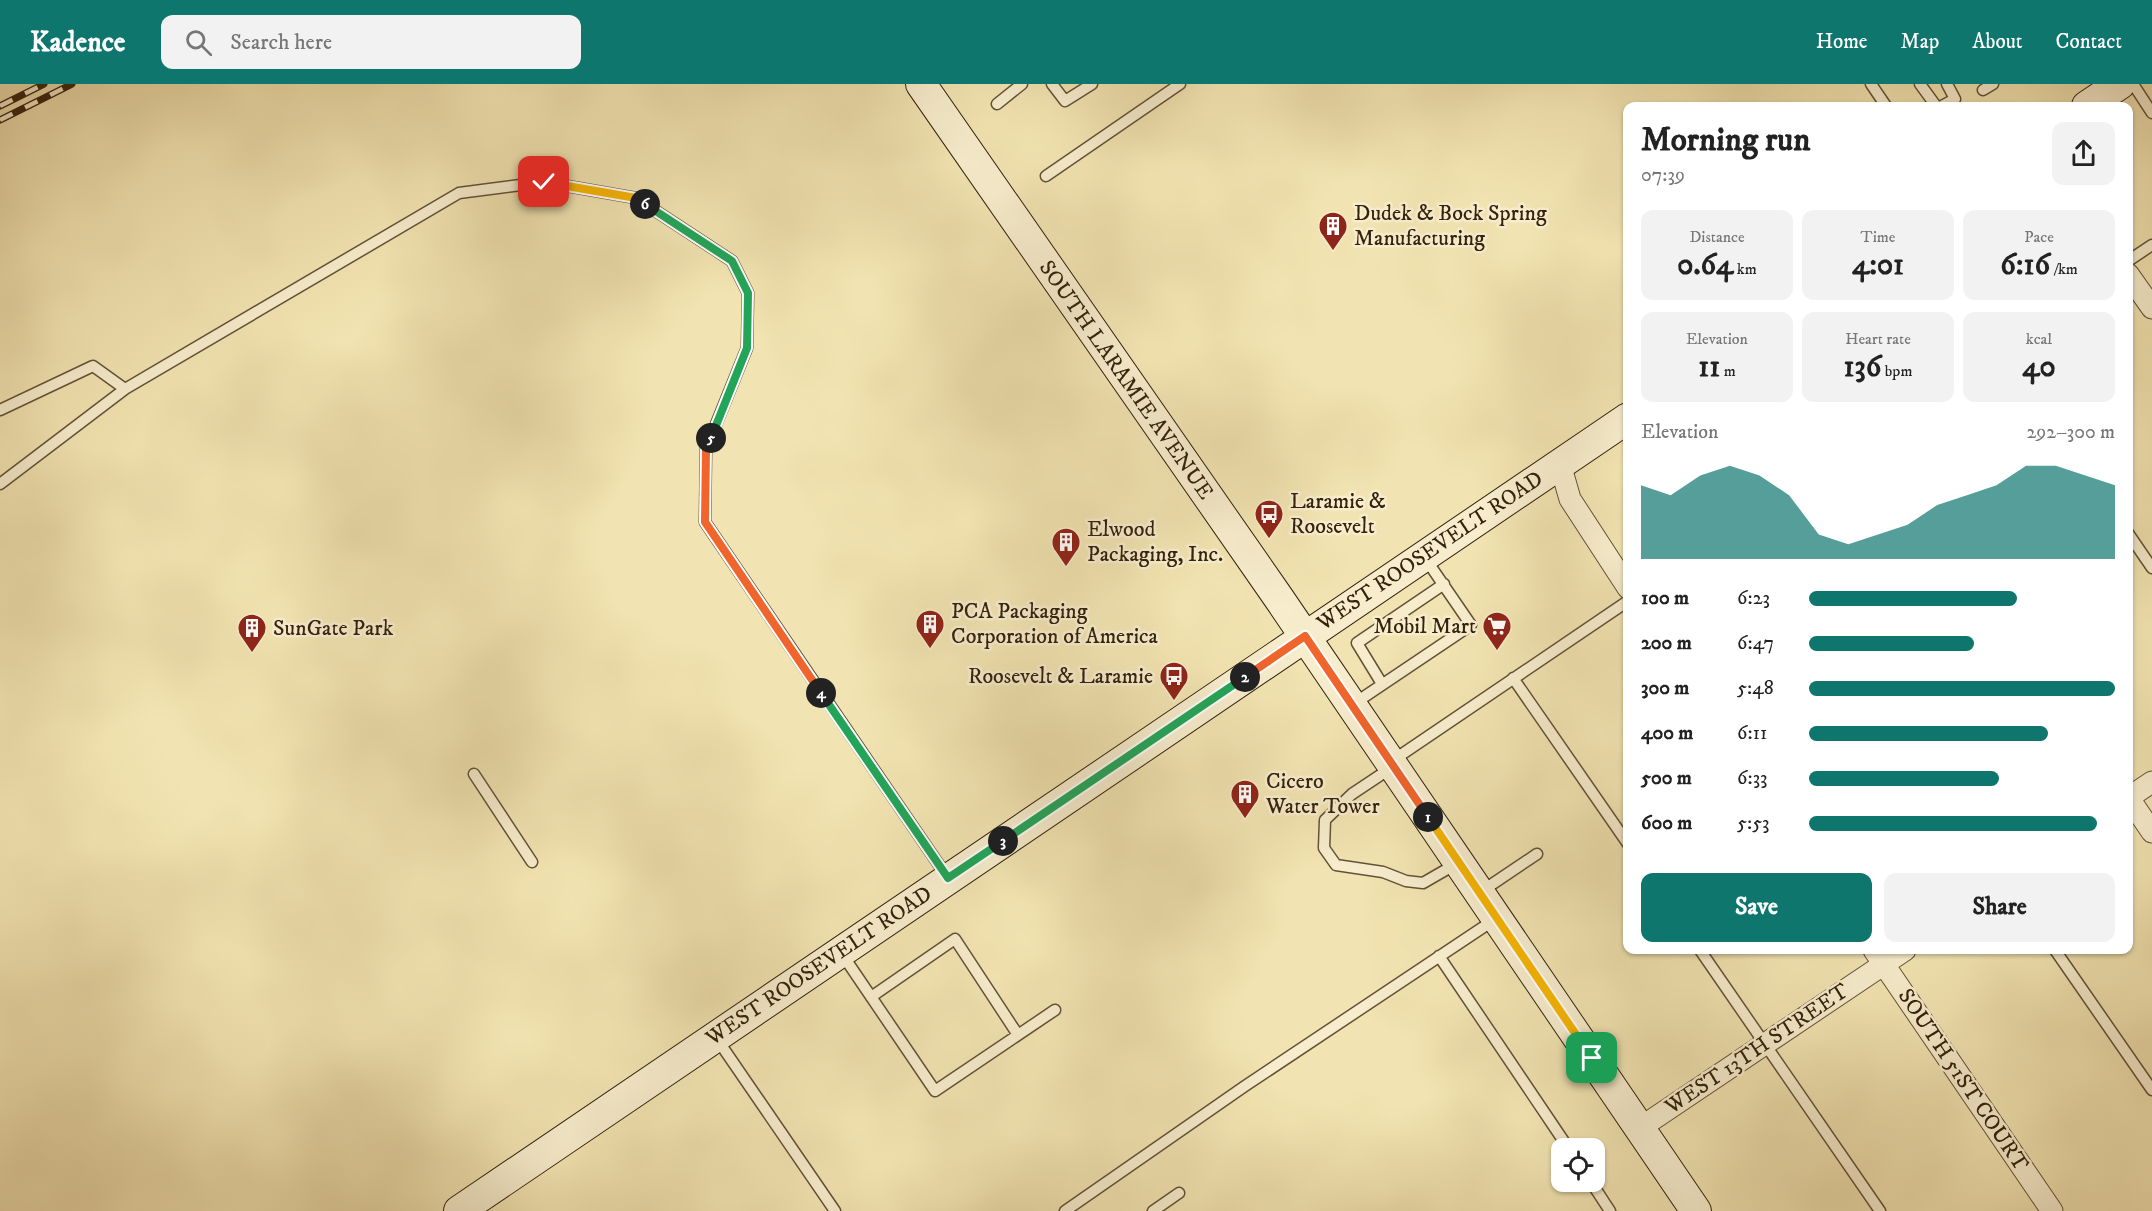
<!DOCTYPE html>
<meta charset="utf-8">
<style>
:root{--surface:#fff;--page:#f2f2f2;--text:#222;--muted:#767676;--accent:#0f766e}
body{margin:0;font-family:"IM FELL DW Pica",serif;background:var(--page);color:var(--text);height:100vh;display:flex;flex-direction:column;font-size:22px;white-space:nowrap}
*{box-sizing:border-box;margin:0}
p{font-size:20px;color:var(--muted)}
.icon{flex:none;width:33px;height:33px;fill:none;stroke:currentColor;stroke-width:2;stroke-linecap:round;stroke-linejoin:round}
.map{position:relative;flex:1;overflow:hidden}
.sheet{position:absolute;left:1623px;top:18px;width:510px;height:852px;display:flex;flex-direction:column;background:var(--surface);border-radius:12px;box-shadow:0 2px 4px #0004}
.sheet>*{flex:none}
.tools{position:absolute;left:1551px;top:1054px;display:grid;gap:12px}
.tools a{display:grid;place-items:center;width:54px;height:54px;border-radius:12px;background:var(--surface);box-shadow:0 2px 4px #0004;font-size:30px}
.pin{position:absolute;display:grid;place-items:center;width:51px;height:51px;color:#fff;margin:-26px;border-radius:12px;box-shadow:0 3px 9px #0006}
.km{position:absolute;width:30px;height:30px;margin:-15px;border-radius:50%;background:#222;color:#fff;font-size:16px;line-height:30px;text-align:center}
.round{display:grid;place-items:center;flex:none;width:63px;height:63px;border-radius:12px;background:var(--page)}
.summary{display:flex;align-items:center;justify-content:space-between;height:102px;padding:0 18px}
h1{font-size:33px;font-weight:700;line-height:45px}
.metrics{display:grid;grid-template-columns:repeat(3,1fr);gap:9px;height:102px;padding:6px 18px}
.metrics div{display:grid;align-content:center;border-radius:12px;background:var(--page);text-align:center}
.metrics b{font-size:30px;font-weight:700}
.metrics small{font-size:16px;font-weight:400}
.metrics p{font-size:16px}
.chart{height:168px;padding:12px 18px}
.chart p{display:flex;justify-content:space-between}
.chart svg{width:100%;height:108px;margin-top:6px;fill:var(--accent);opacity:.7}
.button{display:flex;gap:12px;margin-top:auto;padding:12px 18px}
.button a{flex:1;height:69px;border-radius:12px;background:var(--accent);color:#fff;font-size:24px;font-weight:700;line-height:69px;text-align:center}
.button a+a{background:var(--page);color:var(--text)}
ul{padding:0 18px;list-style:none;font-size:20px}
li{display:grid;grid-template-columns:96px 72px 1fr;align-items:center;height:45px}
li i{height:15px;border-radius:8px;background:var(--accent)}
header{display:flex;align-items:center;gap:36px;box-sizing:border-box;height:84px;padding:0 30px;background:var(--accent);color:#fff}
header strong{font-size:28px}
nav{display:flex;gap:33px;margin-inline-start:auto;font-size:21px}
.search{width:420px;height:54px;background:var(--page);display:flex;align-items:center;gap:15px;box-sizing:border-box;padding:0 21px;border-radius:12px;color:var(--muted);font-size:22px}
.map>svg:first-child{display:block}
</style>
<header>
<strong>Kadence</strong>
<div class="search"><svg class="icon" aria-label="search" viewBox="0 0 24 24"><circle cx="10" cy="10" r="6"/><path d="M15 15l6 6"/></svg>Search here</div>
<nav><a>Home</a><a>Map</a><a>About</a><a>Contact</a></nav>
</header>
<div class="map">
<svg width="2152" height="1127" viewBox="0 0 2152 1127">
<rect width="100%" height="100%" fill="#f2e4b2"/>
<filter id="stains"><feTurbulence type="fractalNoise" baseFrequency=".00333" numOctaves="4"/><feColorMatrix values="0 0 0 0 .2 0 0 0 0 .09 0 0 0 0 .02 0 0 0 .5 -.17"/></filter>
<radialGradient id="worn" r=".72"><stop offset=".6" stop-color="#630" stop-opacity="0"/><stop offset="1" stop-color="#630" stop-opacity=".3"/></radialGradient>
<g fill="none" stroke-linecap="round" stroke-linejoin="round">
<g stroke="#635236" stroke-width="13">
<path id="service" d="M1052,0L1065,17L1092,0
M1871,0L1886,22
M1920,0L1936,22
M2133,0L2152,29
M1983,6L1993,0
M997,20L1022,0
M1942,22L1955,15L1947,0
M1046,92L1180,0
M2128,177L2152,161
M0,326L93,282L125,305
M0,400L125,305L459,109L544,98L636,114L732,177L748,209L747,264L706,365L705,438L948,794
M2128,449L2152,484
M1513,594L1628,760
M1382,600L1357,559L1444,500
M1352,621L1471,541L1425,474
M1392,677L1628,517
M1391,684L1352,710L1325,736L1324,764L1336,781L1383,788L1406,797L1423,799L1456,780
M474,690L532,778
M1482,807L1537,770
M1700,866L1880,1127
M2055,866L2152,1006
M842,870L935,1007L1055,926
M1439,872L1569,1065
M871,913L955,855L1018,951
M717,955L835,1127
M1591,1098L1610,1127
M1065,1127L1245,1002L1494,836
M1153,1127L1179,1109"/>
</g>
<g stroke="#635236" stroke-width="23">
<path id="minor" d="M2128,190L2152,224
M1560,380L1570,415L1628,504
M2128,713L2152,748
M2128,714L2152,698
M1874,866L2052,1127
M1640,1044L1905,866"/>
</g>
<g stroke="#33220c" stroke-width="32">
<path id="secondary" d="M921,0L1278,513L1696,1127
M2087,22L2120,0
M459,1127L1628,334"/>
</g>
<use href="#service" stroke="#f7edcd" stroke-width="10"/>
<use href="#minor" stroke="#f7edcd" stroke-width="21"/>
<use href="#secondary" stroke="#f7edcd" stroke-width="30"/>
<g stroke="#33220c" stroke-width="7">
<path id="rail" d="M0,22L44,0
M0,36L72,0"/>
</g>
<use href="#rail" stroke="#f7edcd" stroke-width="4.5" stroke-dasharray="14" stroke-linecap="butt"/>
</g>
<g fill="none" stroke-linecap="round" stroke-linejoin="round">
<g stroke="#fff" stroke-width="12">
<path id="split-1" d="M1428,733L1592,974"/>
</g>
<g stroke="#fff" stroke-width="12">
<path id="split-2" d="M1245,593L1305,552L1428,733"/>
</g>
<g stroke="#fff" stroke-width="12">
<path id="split-3" d="M1003,757L1245,593"/>
</g>
<g stroke="#fff" stroke-width="12">
<path id="split-4" d="M821,609L948,794L1003,757"/>
</g>
<g stroke="#fff" stroke-width="12">
<path id="split-5" d="M711,354L706,365L705,438L821,609"/>
</g>
<g stroke="#fff" stroke-width="12">
<path id="split-6" d="M645,120L732,177L748,209L747,264L711,354"/>
</g>
<g stroke="#fff" stroke-width="12">
<path id="split-7" d="M544,98L636,114L645,120"/>
</g>
<use href="#split-1" stroke="#f5b400" stroke-width="8"/>
<use href="#split-2" stroke="#f0652b" stroke-width="8"/>
<use href="#split-3" stroke="#22a559" stroke-width="8"/>
<use href="#split-4" stroke="#22a559" stroke-width="8"/>
<use href="#split-5" stroke="#f0652b" stroke-width="8"/>
<use href="#split-6" stroke="#22a559" stroke-width="8"/>
<use href="#split-7" stroke="#f5b400" stroke-width="8"/>
</g>
<defs>
<g id="building-pin" transform="scale(1.5)"><path d="M0 17L-7.5 6A9.5 9.5 0 1 1 7.5 6Z" fill="#8f2418" stroke="#f7edcd"/><path d="M-4-6H4V6H1V3H-1V6H-4ZM-2.5-4.3h1.7v1.8h-1.7ZM.8-4.3h1.7v1.8H.8ZM-2.5-1h1.7V.8h-1.7ZM.8-1h1.7V.8H.8Z" fill="#fff"/></g>
<g id="bus-pin" transform="scale(1.5)"><path d="M0 17L-7.5 6A9.5 9.5 0 1 1 7.5 6Z" fill="#8f2418" stroke="#f7edcd"/><path d="M-5-6H5V4H4V6H2V4H-2V6H-4V4H-5ZM-3.5-4V0h7V-4ZM-3.5 1.2v1.5H-2V1.2ZM2 1.2v1.5H3.5V1.2Z" fill="#fff"/></g>
<g id="supermarket-pin" transform="scale(1.5)"><path d="M0 17L-7.5 6A9.5 9.5 0 1 1 7.5 6Z" fill="#8f2418" stroke="#f7edcd"/><path d="M-6-5.5h2.5l.6 2H6L4.5 2H-2.5L-4.4-4H-6ZM-1.5 3.2a1.3 1.3 0 1 0 .1 0ZM3 3.2a1.3 1.3 0 1 0 .1 0Z" fill="#fff"/></g>
</defs>
<g fill-rule="evenodd">
<use href="#building-pin" x="1333" y="142"/>
<use href="#bus-pin" x="1269" y="430"/>
<use href="#building-pin" x="1066" y="458"/>
<use href="#building-pin" x="930" y="540"/>
<use href="#supermarket-pin" x="1497" y="542"/>
<use href="#building-pin" x="252" y="544"/>
<use href="#bus-pin" x="1174" y="592"/>
<use href="#building-pin" x="1245" y="710"/>
</g>
<g text-anchor="middle" dominant-baseline="central" stroke-width="5" stroke-linejoin="round" paint-order="stroke">
<g font-size="22" fill="#33220c" stroke="#f7edcd" text-anchor="start">
<text x="1354" y="129">Dudek &amp; Bock Spring<tspan x="1354" dy="25">Manufacturing</tspan></text>
<text x="1290" y="417">Laramie &amp;<tspan x="1290" dy="25">Roosevelt</tspan></text>
<text x="1087" y="445">Elwood<tspan x="1087" dy="25">Packaging, Inc.</tspan></text>
<text x="951" y="527">PCA Packaging<tspan x="951" dy="25">Corporation of America</tspan></text>
<text x="1476" y="542" text-anchor="end">Mobil Mart</text>
<text x="273" y="544">SunGate Park</text>
<text x="1153" y="592" text-anchor="end">Roosevelt &amp; Laramie</text>
<text x="1266" y="697">Cicero<tspan x="1266" dy="25">Water Tower</tspan></text>
</g>
<g font-size="22" fill="#33220c" stroke="#f7edcd">
<text transform="translate(1126 296) rotate(55)">SOUTH LARAMIE AVENUE</text>
<text transform="translate(1430 467) rotate(-34)">WEST ROOSEVELT ROAD</text>
<text transform="translate(819 882) rotate(-34)">WEST ROOSEVELT ROAD</text>
<text transform="translate(1757 965) rotate(-34)">WEST 13TH STREET</text>
<text transform="translate(1963 996) rotate(56)">SOUTH 51ST COURT</text>
</g>
</g>
<rect width="100%" height="100%" filter="url(#stains)"/>
<rect width="100%" height="100%" fill="url(#worn)"/>
</svg>
<div class="tools">
<a><svg class="icon" aria-label="locate" viewBox="0 0 24 24"><circle cx="12" cy="12" r="6"/><path d="M12 2v4M12 18v4M2 12h4M18 12h4"/></svg></a>
</div>
<div class="pin" style="left:1592px;top:974px;background:#1e9e55"><svg class="icon" aria-label="arrive" viewBox="0 0 24 24"><path d="M6 21V4h12l-3 4 3 4H6"/></svg></div>
<div class="pin" style="left:544px;top:98px;background:#d93025"><svg class="icon" aria-label="check" viewBox="0 0 24 24"><path d="M5 12l5 5 9-10"/></svg></div>
<b class="km" style="left:1428px;top:733px">1</b>
<b class="km" style="left:1245px;top:593px">2</b>
<b class="km" style="left:1003px;top:757px">3</b>
<b class="km" style="left:821px;top:609px">4</b>
<b class="km" style="left:711px;top:354px">5</b>
<b class="km" style="left:645px;top:120px">6</b>
<section class="sheet">
<div class="summary"><div><h1>Morning run</h1><p>07:39</p></div><a class="round"><svg class="icon" aria-label="share" viewBox="0 0 24 24"><path d="M12 15V3M7 8l5-5 5 5M5 13v7h14v-7"/></svg></a></div>
<div class="metrics">
<div><p>Distance</p><b>0.64<small> km</small></b></div>
<div><p>Time</p><b>4:01</b></div>
<div><p>Pace</p><b>6:16<small> /km</small></b></div>
</div>
<div class="metrics">
<div><p>Elevation</p><b>11<small> m</small></b></div>
<div><p>Heart rate</p><b>136<small> bpm</small></b></div>
<div><p>kcal</p><b>40</b></div>
</div>
<div class="chart"><p><span>Elevation</span>292–300 m</p>
<svg viewBox="0 0 160 44" preserveAspectRatio="none"><path d="M0 44V14L10 18L20 10L30 6L40 10L50 18L60 34L70 38L80 34L90 30L100 22L110 18L120 14L130 6L140 6L150 10L160 14V44z"/></svg>
</div>
<ul>
<li><b>100 m</b>6:23<i style="width:68%"></i></li>
<li><b>200 m</b>6:47<i style="width:54%"></i></li>
<li><b>300 m</b>5:48<i style="width:100%"></i></li>
<li><b>400 m</b>6:11<i style="width:78%"></i></li>
<li><b>500 m</b>6:33<i style="width:62%"></i></li>
<li><b>600 m</b>5:53<i style="width:94%"></i></li>
</ul>
<div class="button"><a>Save</a><a>Share</a></div>
</section>
</div>
